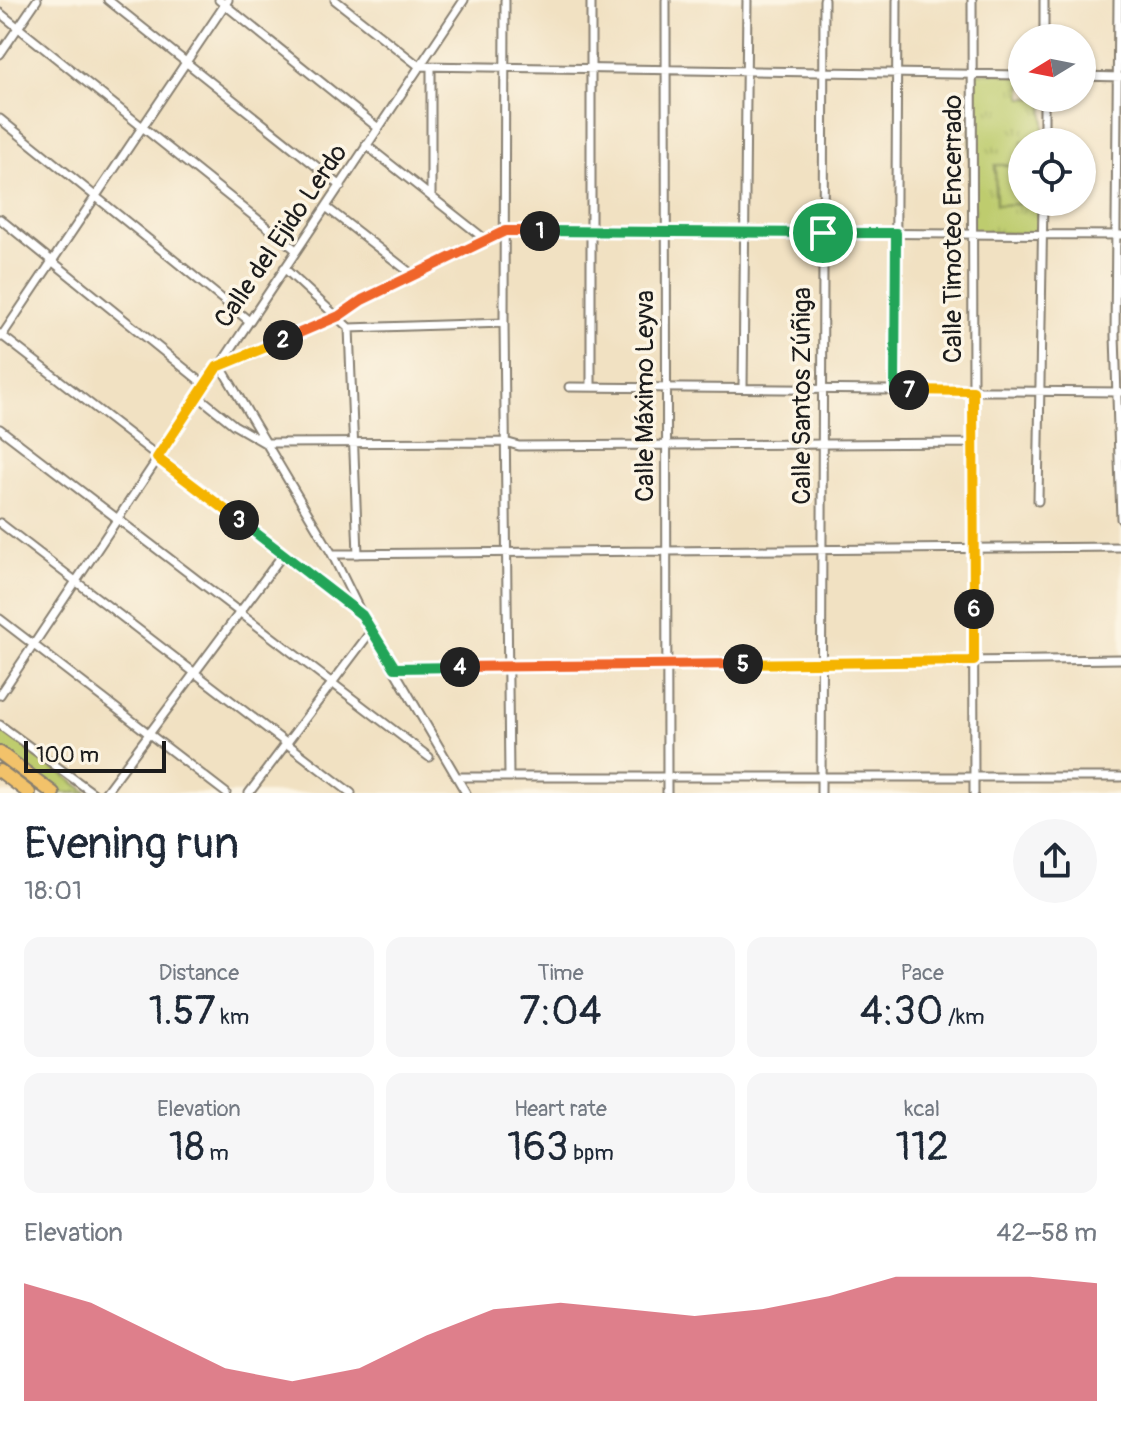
<!DOCTYPE html>
<meta charset="utf-8">
<style>
:root{--surface:#fff;--page:#f6f6f7;--text:#1f2937;--muted:#747a83;--accent:#d1495b}
body{margin:0;font-family:Pangolin,sans-serif;background:var(--page);color:var(--text);height:100vh;display:flex;flex-direction:column;font-size:30px;white-space:nowrap}
*{box-sizing:border-box;margin:0}
p{font-size:26px;color:var(--muted)}
.icon{flex:none;width:44px;height:44px;fill:none;stroke:currentColor;stroke-width:2;stroke-linecap:round;stroke-linejoin:round}
.map{position:relative;height:793px;overflow:hidden}
.details{display:flex;flex-direction:column;background:var(--surface);flex:1}
.details>*{flex:none}
.needle{width:52px;rotate:260deg}
.tools{position:absolute;left:1008px;top:24px;display:grid;gap:16px}
.tools a{display:grid;place-items:center;width:88px;height:88px;border-radius:50%;background:var(--surface);box-shadow:0 2px 6px #0004;font-size:40px}
.scale{position:absolute;left:24px;bottom:20px;width:142px;box-sizing:border-box;padding-left:8px;border:4px solid #1c1c1c;border-top:0;font-size:22px;line-height:28px;white-space:nowrap;color:#1c1c1c;-webkit-text-stroke:6px #fcf5e5;paint-order:stroke}
.pin{position:absolute;display:grid;place-items:center;width:68px;height:68px;color:#fff;margin:-34px;border:4px solid #fff;border-radius:50%;box-shadow:0 2px 8px #0007}
.km{position:absolute;width:40px;height:40px;margin:-20px;border-radius:50%;background:#222;color:#fff;font-size:22px;line-height:40px;text-align:center}
.round{display:grid;place-items:center;flex:none;width:84px;height:84px;border-radius:42px;background:var(--page)}
.overview{display:flex;align-items:center;justify-content:space-between;height:136px;padding:0 24px}
h1{font-size:44px;font-weight:600;line-height:60px}
.figures{display:grid;grid-template-columns:repeat(3,1fr);gap:12px;height:136px;padding:8px 24px}
.figures div{display:grid;align-content:center;border-radius:16px;background:var(--page);text-align:center}
.figures b{font-size:40px;font-weight:600}
.figures small{font-size:22px;font-weight:400}
.figures p{font-size:22px}
.chart{height:224px;padding:16px 24px}
.chart p{display:flex;justify-content:space-between}
.chart svg{width:100%;height:144px;margin-top:8px;fill:var(--accent);opacity:.7}
.map>svg:first-child{display:block}
</style>
<div class="map">
<svg width="1121" height="793" viewBox="0 0 1121 793">
<defs>
<pattern id="park-tufts" width="24" height="20" patternUnits="userSpaceOnUse" patternTransform="scale(2)"><rect width="24" height="20" fill="#becc6e"/><path d="M3 7l-1-3M5 7V3M7 7l1-3M15 17l-1-3M17 17v-4M19 17l1-3" fill="none" stroke="#a3af5f"/></pattern>
</defs>
<rect width="100%" height="100%" fill="#fcf5e5"/>
<filter id="ink" filterUnits="userSpaceOnUse"><feTurbulence type="fractalNoise" baseFrequency=".0125" numOctaves="2"/><feDisplacementMap in="SourceGraphic" scale="16" xChannelSelector="R" yChannelSelector="G"/><feConvolveMatrix kernelMatrix="1 2 1 2 8 2 1 2 1" color-interpolation-filters="sRGB"/></filter>
<filter id="wash" filterUnits="userSpaceOnUse"><feTurbulence type="fractalNoise" baseFrequency=".006" numOctaves="4" result="noise"/><feDisplacementMap in="SourceGraphic" scale="32" xChannelSelector="R" yChannelSelector="G"/><feGaussianBlur stdDeviation="1.8" result="paint"/><feColorMatrix in="noise" values="0 0 0 0 0 0 0 0 0 0 0 0 0 0 0 0 0 1.4 0 .05"/><feComposite in="paint" operator="in"/></filter>
<g filter="url(#wash)">
<rect width="100%" height="100%" fill="#f1e1c2"/>
<path fill="url(#park-tufts)" stroke="#6d7445" stroke-width="2" d="M972,72L1022,74V98H1044V142H1022V202H1043V235L969,232Z
M0,726L88,793H56L0,751Z"/>
<path fill="#becc6e" stroke="#6d7445" stroke-width="2" d="M995,165H1017L1019,204L996,205Z"/>
</g>
<g filter="url(#ink)">
<g fill="none" stroke-linecap="round" stroke-linejoin="round">
<g stroke="#867e6f" stroke-width="11">
<path id="minor" d="M108,0L341,186
M219,0L377,127
M335,0L419,66L1022,75
M505,0L504,323L509,777
M591,0V387
M666,0L667,793
M972,0L974,793
M1118,0L1115,336L1121,519
M0,13L296,250
M1044,38V0
M0,54L37,0
M431,67V196
M1082,76L1120,77
M0,119L248,320
M1044,142V98
M366,145L486,240
M326,207L413,275
M0,219L205,385
M284,268L349,328L358,554
M349,328L504,323
M0,334L360,613
M1,337L228,0
M217,367L339,316L362,300L505,231L1121,235
M221,367L332,554L362,615L466,793
M569,387L1121,392
M743,388L747,0
M895,390L897,0
M198,396L234,425L265,443L505,442L519,446L974,443
M0,429L429,757
M1038,501L1043,202
M0,523L351,793
M332,554L1121,547
M0,619L226,793
M395,668L1121,659
M0,695L464,0
M0,725L93,793
M457,777H1121
M105,793L284,553
M249,793L372,630
M821,793L824,0"/>
</g>
<g stroke="#867e6f" stroke-width="16">
<path id="primary" d="M0,753L53,793
M0,771L29,793"/>
</g>
<use href="#minor" stroke="#fff" stroke-width="7"/>
<use href="#primary" stroke="#f2c26a" stroke-width="12"/>
</g>
</g>
<g fill="none" stroke-linecap="round" stroke-linejoin="round" filter="url(#ink)">
<g stroke="#fff" stroke-width="16">
<path id="split-1" d="M540,231L823,233"/>
</g>
<g stroke="#fff" stroke-width="16">
<path id="split-2" d="M283,340L339,316L362,300L505,231H540"/>
</g>
<g stroke="#fff" stroke-width="16">
<path id="split-3" d="M239,520L157,458L217,367L283,340"/>
</g>
<g stroke="#fff" stroke-width="16">
<path id="split-4" d="M239,520L362,615L395,668L460,667"/>
</g>
<g stroke="#fff" stroke-width="16">
<path id="split-5" d="M460,667L743,664"/>
</g>
<g stroke="#fff" stroke-width="16">
<path id="split-6" d="M743,664L974,661V609"/>
</g>
<g stroke="#fff" stroke-width="16">
<path id="split-7" d="M909,390L973,391L974,609"/>
</g>
<g stroke="#fff" stroke-width="16">
<path id="split-8" d="M823,233H896L895,390H909"/>
</g>
<use href="#split-1" stroke="#22a559" stroke-width="10"/>
<use href="#split-2" stroke="#f0652b" stroke-width="10"/>
<use href="#split-3" stroke="#f5b400" stroke-width="10"/>
<use href="#split-4" stroke="#22a559" stroke-width="10"/>
<use href="#split-5" stroke="#f0652b" stroke-width="10"/>
<use href="#split-6" stroke="#f5b400" stroke-width="10"/>
<use href="#split-7" stroke="#f5b400" stroke-width="10"/>
<use href="#split-8" stroke="#22a559" stroke-width="10"/>
</g>
<g text-anchor="middle" dominant-baseline="central" stroke-width="7" stroke-linejoin="round" paint-order="stroke">
<g font-size="26" fill="#1c1c1c" stroke="#fcf5e5">
<text transform="translate(953 229) rotate(-90)">Calle Timoteo Encerrado</text>
<text transform="translate(281 236) rotate(-56)">Calle del Ejido Lerdo</text>
<text transform="translate(645 396) rotate(-90)">Calle Máximo Leyva</text>
<text transform="translate(802 396) rotate(-90)">Calle Santos Zúñiga</text>
</g>
</g>
</svg>
<div class="tools">
<a><svg class="needle" viewBox="-14 -14 28 28"><path d="M0-13l5 13h-10z" fill="#e53935"/><path d="M0 13l5-13h-10z" fill="#747a83"/></svg></a>
<a><svg class="icon" aria-label="locate" viewBox="0 0 24 24"><circle cx="12" cy="12" r="6"/><path d="M12 2v4M12 18v4M2 12h4M18 12h4"/></svg></a>
</div>
<div class="scale">100 m</div>
<div class="pin" style="left:823px;top:233px;background:#1e9e55"><svg class="icon" aria-label="arrive" viewBox="0 0 24 24"><path d="M6 21V4h12l-3 4 3 4H6"/></svg></div>
<b class="km" style="left:540px;top:231px">1</b>
<b class="km" style="left:283px;top:340px">2</b>
<b class="km" style="left:239px;top:520px">3</b>
<b class="km" style="left:460px;top:667px">4</b>
<b class="km" style="left:743px;top:664px">5</b>
<b class="km" style="left:974px;top:609px">6</b>
<b class="km" style="left:909px;top:390px">7</b>
</div>
<section class="details">
<div class="overview"><div><h1>Evening run</h1><p>18:01</p></div><a class="round"><svg class="icon" aria-label="share" viewBox="0 0 24 24"><path d="M12 15V3M7 8l5-5 5 5M5 13v7h14v-7"/></svg></a></div>
<div class="figures">
<div><p>Distance</p><b>1.57<small> km</small></b></div>
<div><p>Time</p><b>7:04</b></div>
<div><p>Pace</p><b>4:30<small> /km</small></b></div>
</div>
<div class="figures">
<div><p>Elevation</p><b>18<small> m</small></b></div>
<div><p>Heart rate</p><b>163<small> bpm</small></b></div>
<div><p>kcal</p><b>112</b></div>
</div>
<div class="chart"><p><span>Elevation</span>42–58 m</p>
<svg viewBox="0 0 160 44" preserveAspectRatio="none"><path d="M0 44V8L10 14L20 24L30 34L40 38L50 34L60 24L70 16L80 14L90 16L100 18L110 16L120 12L130 6L140 6L150 6L160 8V44z"/></svg>
</div>
</section>
